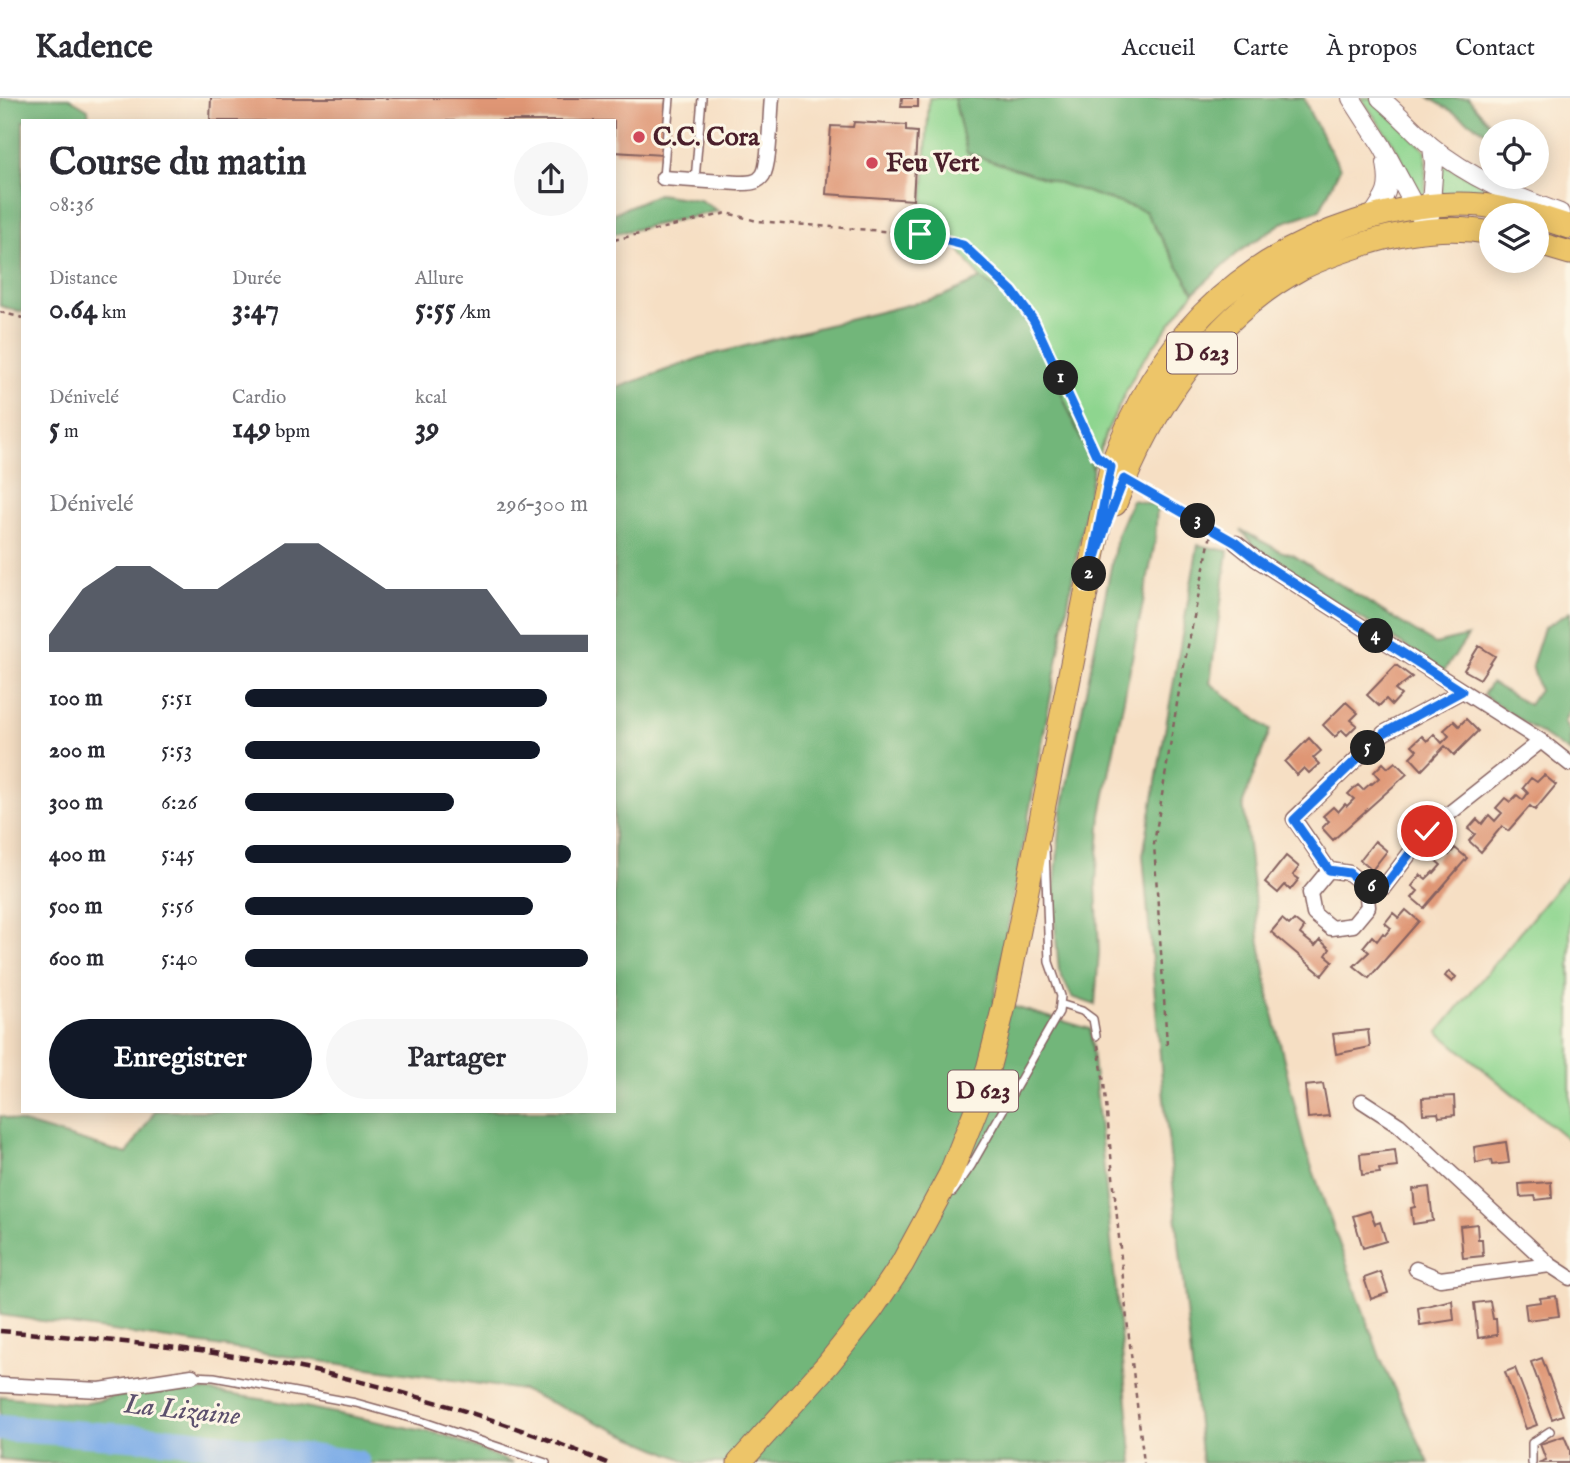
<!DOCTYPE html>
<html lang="fr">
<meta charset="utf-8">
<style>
:root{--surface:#fff;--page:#f7f7f7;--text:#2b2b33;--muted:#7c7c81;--line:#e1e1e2;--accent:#111827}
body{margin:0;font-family:"IM FELL English",serif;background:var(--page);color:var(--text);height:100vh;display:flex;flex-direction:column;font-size:26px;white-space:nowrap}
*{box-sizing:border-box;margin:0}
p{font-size:23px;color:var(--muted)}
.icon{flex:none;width:38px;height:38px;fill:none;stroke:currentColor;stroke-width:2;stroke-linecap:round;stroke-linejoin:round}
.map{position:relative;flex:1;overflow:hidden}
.drawer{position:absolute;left:21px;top:21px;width:595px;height:994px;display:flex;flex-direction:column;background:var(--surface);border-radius:0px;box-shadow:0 4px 18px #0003}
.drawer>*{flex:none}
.fabs{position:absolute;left:1479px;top:21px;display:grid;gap:14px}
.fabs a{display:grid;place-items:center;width:70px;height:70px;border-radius:50%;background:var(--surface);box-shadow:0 4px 18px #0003;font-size:35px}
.pin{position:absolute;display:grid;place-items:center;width:60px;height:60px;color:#fff;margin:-30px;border:4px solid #fff;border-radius:50%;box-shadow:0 2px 7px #0007}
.km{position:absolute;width:35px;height:35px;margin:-18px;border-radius:50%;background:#222;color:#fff;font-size:19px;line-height:35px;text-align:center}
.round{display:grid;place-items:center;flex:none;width:74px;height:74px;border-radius:37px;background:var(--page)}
.headline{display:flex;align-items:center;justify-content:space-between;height:119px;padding:0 28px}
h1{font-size:38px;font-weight:800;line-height:52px}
.metrics{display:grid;grid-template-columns:repeat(3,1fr);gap:10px;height:119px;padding:7px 28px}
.metrics div{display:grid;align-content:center}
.metrics b{font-size:30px;font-weight:800}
.metrics small{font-size:19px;font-weight:400}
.metrics p{font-size:19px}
.chart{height:196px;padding:14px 28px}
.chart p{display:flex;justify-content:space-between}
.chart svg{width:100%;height:126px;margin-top:7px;fill:var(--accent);opacity:.7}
.button{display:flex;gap:14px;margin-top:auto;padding:14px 28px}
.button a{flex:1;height:80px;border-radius:42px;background:var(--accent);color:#fff;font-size:28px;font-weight:800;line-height:80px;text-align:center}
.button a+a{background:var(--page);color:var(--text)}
ul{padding:0 28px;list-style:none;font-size:23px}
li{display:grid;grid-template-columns:112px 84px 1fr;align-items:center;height:52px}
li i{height:18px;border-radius:9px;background:var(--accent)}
header{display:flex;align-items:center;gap:42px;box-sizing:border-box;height:98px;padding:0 35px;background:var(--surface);border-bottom:2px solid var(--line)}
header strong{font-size:33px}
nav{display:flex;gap:38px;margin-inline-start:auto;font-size:24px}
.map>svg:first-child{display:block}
</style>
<header>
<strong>Kadence</strong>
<nav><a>Accueil</a><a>Carte</a><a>À propos</a><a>Contact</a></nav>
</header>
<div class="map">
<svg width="1570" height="1365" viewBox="0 0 1570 1365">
<rect width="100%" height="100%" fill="#fcf5e5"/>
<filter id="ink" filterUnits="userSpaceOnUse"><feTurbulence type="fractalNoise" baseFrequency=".0143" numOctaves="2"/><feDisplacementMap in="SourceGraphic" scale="14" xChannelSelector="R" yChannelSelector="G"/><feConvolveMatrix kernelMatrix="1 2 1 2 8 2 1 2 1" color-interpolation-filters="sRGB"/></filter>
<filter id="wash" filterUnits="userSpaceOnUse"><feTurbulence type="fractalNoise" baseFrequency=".00686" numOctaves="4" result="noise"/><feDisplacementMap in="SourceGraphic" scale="28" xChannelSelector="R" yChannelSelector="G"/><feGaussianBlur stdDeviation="1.57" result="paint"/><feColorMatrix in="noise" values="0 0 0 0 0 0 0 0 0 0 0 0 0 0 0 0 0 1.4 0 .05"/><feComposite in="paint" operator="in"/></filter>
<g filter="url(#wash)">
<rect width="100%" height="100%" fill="#f6dfc4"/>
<path fill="#8ed58f" stroke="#6c7a5d" stroke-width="2" d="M929,0H954L967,55L1145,113L1194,194L1138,269L1106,335L1093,371L1040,243L1015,206L981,181L957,149L921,140Z
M1361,0H1372L1426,53L1425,99L1420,100L1395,48Z
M1440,64L1507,100L1442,98Z
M1570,774V1043L1438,934Z"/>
<path fill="#72b67a" stroke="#5e6a52" stroke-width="2" d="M0,0H69L88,11L89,23H23V214L0,208Z
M954,0H1304L1311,17L1340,70L1320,112L1282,125L1240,153L1194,194L1145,113L967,55Z
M1430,0H1468L1496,33H1491V37Z
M658,96L700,102L718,113L614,136V115Z
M981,181L1015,206L1040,243L1093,371L994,903L1090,931L1133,1365H691L522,1292L0,1217V1018L127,1056L155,1013H614V291L702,259L943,198Z
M1132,402L1157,407L1155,444L1101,717L1096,784L1099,854L1095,907L1072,899L1059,873L1053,805L1062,712L1118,434Z
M1241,432L1280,453L1293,457L1435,546L1468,538L1444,573L1262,457Z
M1198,447L1228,453L1210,585L1270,632L1243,705L1259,839L1270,903L1305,1050L1381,1262L1429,1365H1202L1162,981L1143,757Z
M1570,514V610L1564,624L1570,635V655L1483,597L1491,585L1529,607L1539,592L1532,567L1544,530Z
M167,1287L280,1304L444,1337L512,1365H41L0,1361V1298L84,1306Z"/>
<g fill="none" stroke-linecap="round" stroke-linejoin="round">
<path stroke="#7cace7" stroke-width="26" d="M0,1330L185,1343L357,1365"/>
</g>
<g id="blocks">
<path fill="#df9675" d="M211,0H666L663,57L614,54V23H210Z
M902,0H918V9H901Z
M854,24L906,27V33L917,34L913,102L826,96L831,28L853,29Z
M1479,548L1495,558L1480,581L1464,572Z
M1396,567L1412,579L1395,592L1401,597L1392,607L1386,601L1379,608L1367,597Z
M1346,604L1358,615L1351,622L1357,627L1347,637L1342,632L1335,639L1323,627Z
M1466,621L1478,633L1454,657L1445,648L1422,672L1410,659L1417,652L1412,647L1422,638L1427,643L1434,636L1442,645L1449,638L1444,632L1454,623L1459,628Z
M1309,640L1321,653L1313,660L1319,666L1309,675L1304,670L1297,677L1285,664Z
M1395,664L1407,676L1333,742L1322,730L1329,723L1323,718L1333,709L1338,714L1345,706L1347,708L1354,701L1348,696L1353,691L1358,687L1363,692L1371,685L1372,686L1379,680L1374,674L1383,665L1388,670Z
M1544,677L1556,687L1535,712L1530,708L1508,733L1502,728L1481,754L1469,743L1475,736L1468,731L1477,721L1482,726L1489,717L1495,723L1502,715L1496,710L1505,700L1510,704L1517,697L1523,702L1528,695L1523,690L1531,680L1537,684Z
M1375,743L1387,753L1372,772L1360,762Z
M1455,750L1467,760L1424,810L1412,800L1418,793L1412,788L1421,777L1426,781L1433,774L1434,775L1441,767L1435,762L1443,752L1449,757Z
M1286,758L1299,769L1293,777L1299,781L1290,792L1285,787L1278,795L1265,784Z
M1406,812L1419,823L1369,880L1354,868L1369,854L1363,849L1372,838L1377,843L1383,835L1385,837L1391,830L1385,825L1393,815L1399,820Z
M1282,821L1289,827L1294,822L1304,830L1300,836L1315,848L1320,842L1330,851L1326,857L1333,863L1322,877L1271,834Z
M1449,873L1456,879L1452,884L1445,878Z
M1368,932L1370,949L1336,956L1333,936Z
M1323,986L1329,1018L1308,1020L1305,988Z
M1454,998L1455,1017L1439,1019L1438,1015L1423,1016L1422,1000Z
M1506,1044L1509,1065L1492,1067L1491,1062L1476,1065L1474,1049Z
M1395,1052L1397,1069L1379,1071L1380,1075L1362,1077L1360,1056Z
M1551,1084L1552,1100L1536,1102L1535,1098L1520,1099L1519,1086Z
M1429,1089L1433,1123L1413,1126L1411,1110L1415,1109L1413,1091Z
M1370,1113L1375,1126L1380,1124L1386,1143L1363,1150L1353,1118Z
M1477,1126L1478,1141H1482L1483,1158L1463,1160L1460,1128Z
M1381,1174L1388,1195L1371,1201L1364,1180Z
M1556,1198L1559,1218L1527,1222L1525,1206L1541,1204L1540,1200Z
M1452,1202L1454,1222L1420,1227L1418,1210Z
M1490,1203L1493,1221H1496L1497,1237L1478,1240L1474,1205Z
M1542,1260L1563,1317L1552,1321L1531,1264Z
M1515,1270L1537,1327L1526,1331L1505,1274Z
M1564,1338L1570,1352V1365H1538L1546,1362L1540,1346Z"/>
</g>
</g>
<g filter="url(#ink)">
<use href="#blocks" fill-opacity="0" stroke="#866261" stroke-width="2"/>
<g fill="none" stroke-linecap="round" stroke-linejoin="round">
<g stroke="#866261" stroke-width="10">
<path id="service" d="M663,79L670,0
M695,82L702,0
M1060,906L1082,913L1093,921L1096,938
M953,1094L971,1068L1059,914L1061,898L1049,864L1045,749
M192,1278L214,1279L356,1305L421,1323L546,1365
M1532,1365V1345L1550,1333"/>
</g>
<g stroke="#866261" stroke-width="17">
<path id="minor" d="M663,80L738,85C747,85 757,86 763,77C770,66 770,16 772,0
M1236,445L1256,461L1541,643L1570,666
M1329,772L1349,775L1366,789L1368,809L1353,827L1331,830L1314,816L1310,795L1329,772L1294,721L1384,635L1462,593
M1366,789H1384L1427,733L1541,643
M1362,1003L1399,1027L1550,1167
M1416,1171L1440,1181L1550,1167L1570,1180
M0,1287L100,1292L192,1278"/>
</g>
<g stroke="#866261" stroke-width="20">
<path id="tertiary" d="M1351,0L1382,48L1427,131
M1380,0C1398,15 1414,33 1431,48C1470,80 1514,98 1560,115
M1430,118L1434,65L1432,49
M1371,119C1386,98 1391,92 1386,65"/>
</g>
<g stroke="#866261" stroke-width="25">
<path id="primary" d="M1536,118L1570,129
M1536,145L1570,155
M1115,406C1150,314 1210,220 1300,171C1320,160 1343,153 1364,146C1405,133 1449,127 1491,135
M739,1365L828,1266L871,1212L902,1166L950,1077L981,999L1004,908L1111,369C1156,247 1230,165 1356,124C1394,111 1440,103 1481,107C1498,109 1516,114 1533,117"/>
</g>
<path stroke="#866261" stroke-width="2.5" stroke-dasharray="5 5" stroke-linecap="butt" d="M614,142L727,115L757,123L920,136L963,147L1012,193L1034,223L1097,358
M0,214L23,220
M1142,391L1224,438
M1098,947L1104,985L1127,1222L1144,1365
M1167,947L1154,746L1180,587L1212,431"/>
<use href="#service" stroke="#fff" stroke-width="7"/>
<use href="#minor" stroke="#fff" stroke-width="14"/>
<use href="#tertiary" stroke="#fff" stroke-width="18"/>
<use href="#primary" stroke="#edc569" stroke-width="23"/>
<path stroke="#4a1f2b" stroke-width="4.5" stroke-dasharray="10 5" stroke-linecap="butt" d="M0,1233C90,1240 181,1248 270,1264C386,1286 499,1320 607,1365"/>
</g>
</g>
<g fill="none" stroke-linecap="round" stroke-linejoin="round" filter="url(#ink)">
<g stroke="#fff" stroke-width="14">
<path id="route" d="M920,136L963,147L1012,193L1034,223L1096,357L1111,369L1087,489L1106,427L1124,381L1236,445L1256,461L1462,593L1384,635L1294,722L1329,772L1349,775L1366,789H1384L1427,733"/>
</g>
<use href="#route" stroke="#1a73e8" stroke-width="9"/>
</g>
<g fill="#d1495b" stroke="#fcf5e5" stroke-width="2.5">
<circle cx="639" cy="39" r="7"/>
<circle cx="872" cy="65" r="7"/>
</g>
<g text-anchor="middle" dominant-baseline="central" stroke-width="6" stroke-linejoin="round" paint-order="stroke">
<g fill="#fcf5e5" stroke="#7f5f63" stroke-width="2">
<rect x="1167" y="234.5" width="70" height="41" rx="5"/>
<rect x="948" y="972.5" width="70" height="41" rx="5"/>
</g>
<g font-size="24" font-weight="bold" fill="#4a1f2b">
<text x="1202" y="255">D 623</text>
<text x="983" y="993">D 623</text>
</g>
<g font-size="26" font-weight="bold" fill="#4a1f2b" stroke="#fcf5e5" text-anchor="start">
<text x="653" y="39">C.C. Cora</text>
<text x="886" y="65">Feu Vert</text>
</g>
<g font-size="28" font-style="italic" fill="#5c506d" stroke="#fcf5e5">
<text transform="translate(182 1313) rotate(6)">La Lizaine</text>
</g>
</g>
</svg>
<div class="fabs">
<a><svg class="icon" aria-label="locate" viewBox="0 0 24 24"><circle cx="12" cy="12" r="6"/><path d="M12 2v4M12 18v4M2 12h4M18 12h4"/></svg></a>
<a><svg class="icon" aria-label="layers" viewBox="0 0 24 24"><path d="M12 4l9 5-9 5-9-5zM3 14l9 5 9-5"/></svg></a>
</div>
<div class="pin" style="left:920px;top:136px;background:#1e9e55"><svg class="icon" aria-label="arrive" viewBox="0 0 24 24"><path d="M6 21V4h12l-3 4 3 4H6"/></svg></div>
<div class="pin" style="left:1427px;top:733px;background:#d93025"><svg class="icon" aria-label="check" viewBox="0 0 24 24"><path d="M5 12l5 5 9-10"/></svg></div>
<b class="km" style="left:1061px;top:280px">1</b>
<b class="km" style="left:1089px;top:476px">2</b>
<b class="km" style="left:1198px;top:423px">3</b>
<b class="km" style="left:1376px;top:538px">4</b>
<b class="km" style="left:1368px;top:650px">5</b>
<b class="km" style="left:1372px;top:789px">6</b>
<section class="drawer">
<div class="headline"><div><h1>Course du matin</h1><p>08:36</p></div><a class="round"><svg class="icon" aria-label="share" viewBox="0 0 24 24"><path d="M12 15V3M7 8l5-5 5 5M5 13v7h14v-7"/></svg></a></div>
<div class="metrics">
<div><p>Distance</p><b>0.64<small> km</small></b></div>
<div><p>Durée</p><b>3:47</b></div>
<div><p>Allure</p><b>5:55<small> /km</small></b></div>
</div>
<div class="metrics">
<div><p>Dénivelé</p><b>5<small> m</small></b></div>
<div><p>Cardio</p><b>149<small> bpm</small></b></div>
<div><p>kcal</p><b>39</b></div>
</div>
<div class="chart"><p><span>Dénivelé</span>296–300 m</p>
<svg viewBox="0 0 160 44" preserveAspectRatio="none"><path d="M0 44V38L10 22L20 14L30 14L40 22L50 22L60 14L70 6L80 6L90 14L100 22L110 22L120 22L130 22L140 38L150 38L160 38V44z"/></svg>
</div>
<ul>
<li><b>100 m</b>5:51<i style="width:88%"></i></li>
<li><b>200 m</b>5:53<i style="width:86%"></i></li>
<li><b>300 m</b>6:26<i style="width:61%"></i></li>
<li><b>400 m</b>5:45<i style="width:95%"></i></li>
<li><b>500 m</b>5:56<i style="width:84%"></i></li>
<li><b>600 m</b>5:40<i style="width:100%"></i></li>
</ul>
<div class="button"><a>Enregistrer</a><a>Partager</a></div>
</section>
</div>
